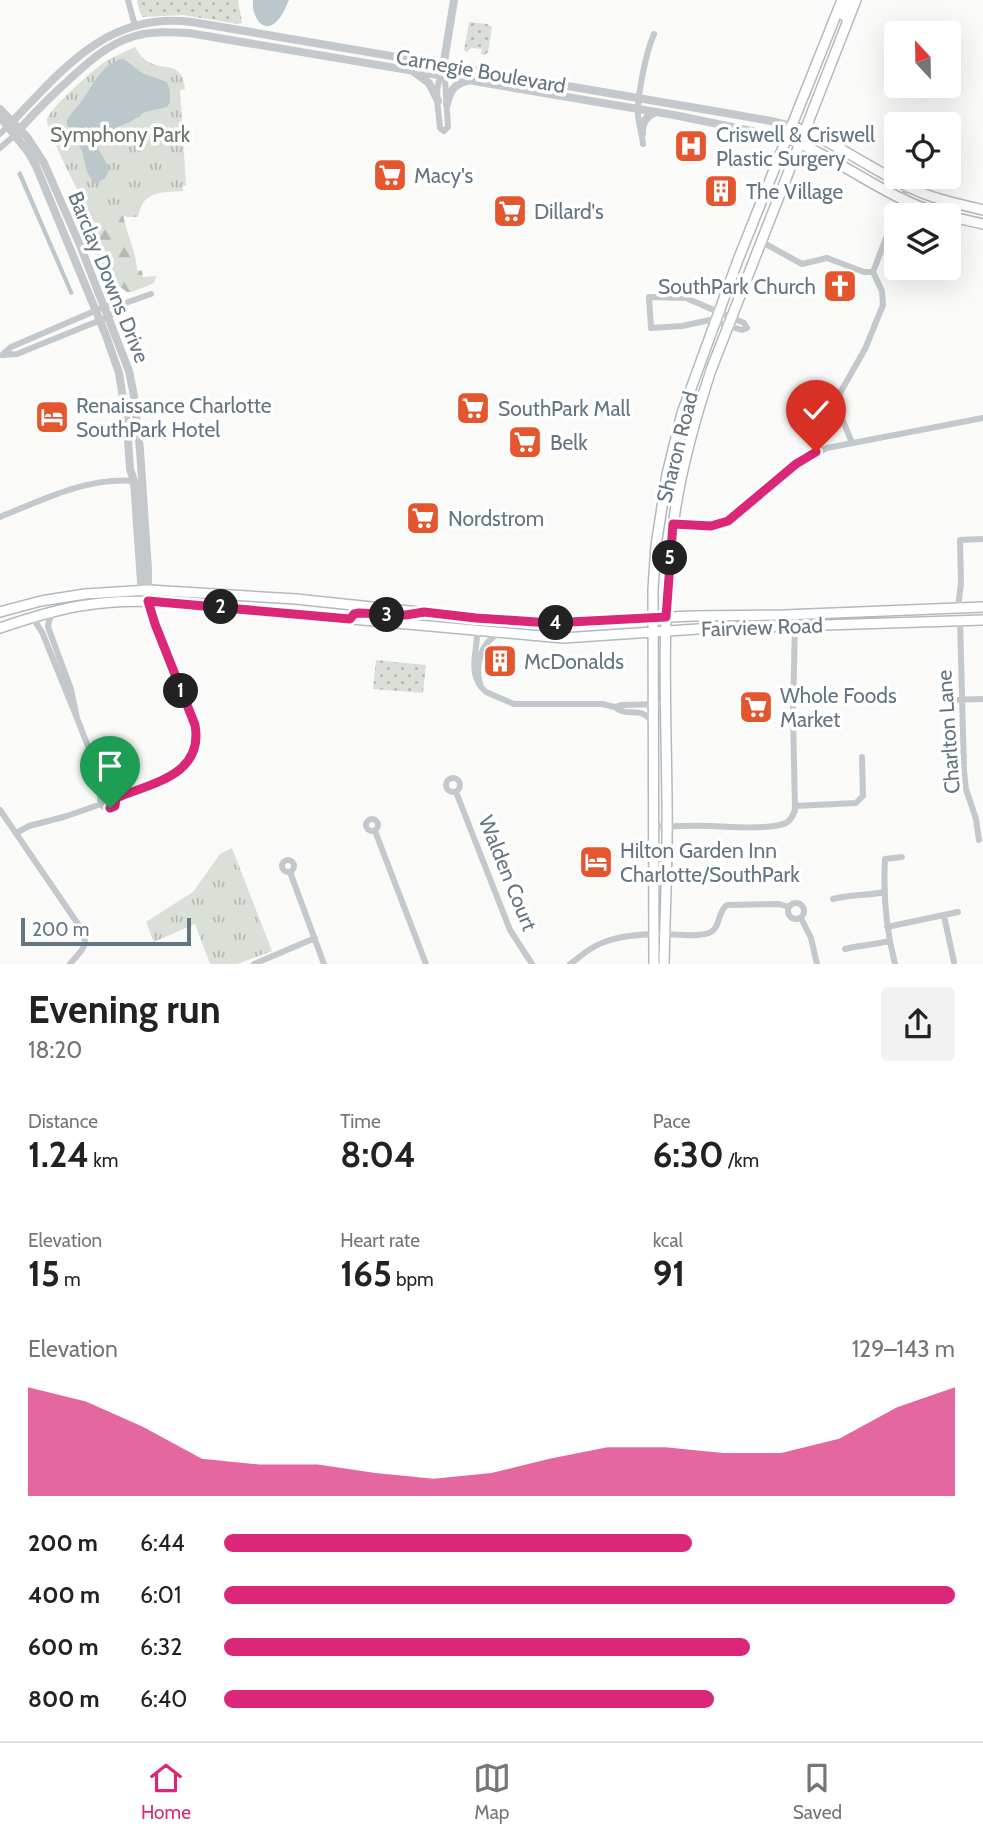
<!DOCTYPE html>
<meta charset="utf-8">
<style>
:root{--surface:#fff;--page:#f2f2f2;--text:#222;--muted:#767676;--line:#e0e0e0;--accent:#db2777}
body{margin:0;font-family:Cabin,sans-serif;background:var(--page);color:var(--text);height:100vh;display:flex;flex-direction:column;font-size:26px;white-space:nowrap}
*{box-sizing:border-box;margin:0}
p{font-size:23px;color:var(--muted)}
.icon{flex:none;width:38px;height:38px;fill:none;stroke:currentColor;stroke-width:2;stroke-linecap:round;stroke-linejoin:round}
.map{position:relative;height:964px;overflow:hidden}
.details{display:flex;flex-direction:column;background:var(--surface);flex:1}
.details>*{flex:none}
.needle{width:46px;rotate:338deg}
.fabs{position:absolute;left:884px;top:21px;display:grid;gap:14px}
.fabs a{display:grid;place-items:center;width:77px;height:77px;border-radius:7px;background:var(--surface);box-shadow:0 7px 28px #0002;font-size:35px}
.scale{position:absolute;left:21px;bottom:18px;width:170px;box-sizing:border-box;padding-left:7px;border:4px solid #657683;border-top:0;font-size:19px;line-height:24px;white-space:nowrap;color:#657683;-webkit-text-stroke:5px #fff;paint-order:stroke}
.pin{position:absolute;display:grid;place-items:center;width:60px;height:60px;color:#fff;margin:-72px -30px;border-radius:50% 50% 50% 0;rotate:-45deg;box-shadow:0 0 7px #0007}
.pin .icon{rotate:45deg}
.km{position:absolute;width:35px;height:35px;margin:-18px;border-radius:50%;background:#222;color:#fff;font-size:19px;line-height:35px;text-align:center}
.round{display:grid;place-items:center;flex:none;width:74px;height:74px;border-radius:7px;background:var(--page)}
.head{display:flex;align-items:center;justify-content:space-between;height:119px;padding:0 28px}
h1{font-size:38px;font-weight:700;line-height:52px}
.figures{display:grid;grid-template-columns:repeat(3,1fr);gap:10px;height:119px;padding:7px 28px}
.figures div{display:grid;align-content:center}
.figures b{font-size:35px;font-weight:700}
.figures small{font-size:19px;font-weight:400}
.figures p{font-size:19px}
.chart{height:196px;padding:14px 28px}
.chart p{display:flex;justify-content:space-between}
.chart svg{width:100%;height:126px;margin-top:7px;fill:var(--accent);opacity:.7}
ul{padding:0 28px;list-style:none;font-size:23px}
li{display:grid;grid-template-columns:112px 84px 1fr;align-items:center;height:52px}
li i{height:18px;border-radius:9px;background:var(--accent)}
.tabs{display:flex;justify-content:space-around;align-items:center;height:98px;border-top:2px solid var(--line);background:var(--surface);font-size:19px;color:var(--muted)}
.tabs a{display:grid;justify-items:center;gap:4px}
.tabs .selected{color:var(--accent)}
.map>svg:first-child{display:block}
</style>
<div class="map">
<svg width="983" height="964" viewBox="0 0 983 964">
<defs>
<pattern id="grass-dots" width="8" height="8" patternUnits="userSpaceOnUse" patternTransform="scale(1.75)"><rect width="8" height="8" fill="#dadfd7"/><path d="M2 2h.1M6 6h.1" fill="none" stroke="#b4b9b4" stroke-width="1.8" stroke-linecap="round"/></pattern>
<pattern id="forest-firs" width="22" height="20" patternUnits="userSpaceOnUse" patternTransform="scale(1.75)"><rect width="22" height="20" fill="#dadfd7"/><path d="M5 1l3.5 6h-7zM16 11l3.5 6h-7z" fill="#b4b9b4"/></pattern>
<pattern id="park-tufts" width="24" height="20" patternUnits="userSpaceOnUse" patternTransform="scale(1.75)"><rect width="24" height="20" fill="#dadfd7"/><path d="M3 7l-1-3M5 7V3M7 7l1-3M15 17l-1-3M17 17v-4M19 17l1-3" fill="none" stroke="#b4b9b4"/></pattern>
</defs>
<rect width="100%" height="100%" fill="#fafaf8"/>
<path fill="url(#grass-dots)" d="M137,0H238L242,23L238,24L183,15L143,17L140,13Z
M471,22L487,24L492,27L488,52L485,55L481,54L482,49L471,48L467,52L464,50L469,23Z
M376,660L426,665L423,693L373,689Z"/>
<path fill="url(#forest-firs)" d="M90,200L123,214C126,233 136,251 137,270L142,271L143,277L156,276L154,283L132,292H127L116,284L108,282L80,210L79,204Z"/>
<path fill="url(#park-tufts)" d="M135,47C138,52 141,57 147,61C165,72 182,60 185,89L180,90L186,186H183V191C160,193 143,190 138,217H127L84,200C77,191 47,130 47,120C47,111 96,67 105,62C114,56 125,52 135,47Z
M232,848L272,951L237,964H210L195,924L154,942L146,922L193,892L220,854Z"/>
<path fill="#bbc7cb" d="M253,0H289C286,6 283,15 278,20C263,37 251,15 253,0Z
M124,59L142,73L167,82L170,92V102L167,107L145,112L130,122L110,130L101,137L97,147L110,169L105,178L95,184L87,172L82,151L67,124V120C71,113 77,108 81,102C92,87 103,61 124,59Z
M21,171L74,294L70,295L17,173Z"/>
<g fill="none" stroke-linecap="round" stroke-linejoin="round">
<path stroke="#d5d9db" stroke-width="6" stroke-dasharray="6 3" stroke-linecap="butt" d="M886,238L893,222"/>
<g stroke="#b3babf" stroke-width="12">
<path id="secondary" d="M844,16L850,0
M791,126C835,141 870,169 911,188C933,199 959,204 983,210
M786,138C842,159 888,201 946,215
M948,216L983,224
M0,612L41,601L85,594L149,590L296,599L476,618L551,623L692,616L784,615L983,607
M350,619C354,615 353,613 359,613C375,610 394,617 412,614
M0,628C58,608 100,598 162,602L563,638L698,629L983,620
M654,964L653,589L656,546L667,474L682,413L738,260L842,0
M664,964C665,909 668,855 667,800C666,706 661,612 674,519C681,468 695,419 711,370L856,0"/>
</g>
<path stroke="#c3c8cc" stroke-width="6" d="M128,0L135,26
M442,75L445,79L448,127L444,131
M442,75C433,88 439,112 440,128L444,131
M0,134L8,126
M643,144C642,134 639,125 638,116C637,96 646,52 654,34
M0,148L15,135
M893,222L907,187
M762,242L802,264L827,258L864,272H873
M649,297L686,298L744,323L747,328L742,330L710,320L682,326L651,328Z
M117,306L115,312L108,317L17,354L2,355L11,347L104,307L112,305L117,306L151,294
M852,443L841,416L839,405L840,393L865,349L883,305L882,291L873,272L886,238
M0,517C42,500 87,477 134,481
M673,524L711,526L728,521L801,461L827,448L983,418
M958,607L961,583L960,540L983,539
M30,618L34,620L42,632L77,718L71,689L48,627L49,621L53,613
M960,620L964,771L966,789L976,819L979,840
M477,631C478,650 468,669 481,687C474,667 480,642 500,633
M481,687L486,692L514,704H602L615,707
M947,700L983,699
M77,718L106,793
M652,723C642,704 628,719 615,707L621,705L666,704
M446 785a7 7 0 1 1 14 0a7 7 0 1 1-14 0Z
M100 800a8 8 0 1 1 16 0a8 8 0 1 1-16 0Z
M456,792L510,930L532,964
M116,798C151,783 204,775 195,725L158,632L148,601
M795,806L856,803L863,796L862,757
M0,810L78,924C91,946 84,947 70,964
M366 825a6 6 0 1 1 12 0a6 6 0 1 1-12 0Z
M654,826C672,827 691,825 709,826C726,827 772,830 786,823C791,820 793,816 795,810L793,713L795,624
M375,831L426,964
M16,833L29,826L67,816L101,804
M282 866a6 6 0 1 1 12 0a6 6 0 1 1-12 0Z
M290,872L324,964
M833,899C850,894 867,896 884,892
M788 911a8 8 0 1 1 16 0a8 8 0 1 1-16 0Z
M944,916L954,962
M801,918L811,938L817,964
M887,927L958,912
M845,949C860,945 874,945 889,941
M254,964L315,938
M570,964C580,957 590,947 602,943C618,936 645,934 662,934C674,934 701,938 711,932C721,926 717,912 727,905L779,904L789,907
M895,964C886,929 883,895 885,859L902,857"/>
<path stroke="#c3c8cc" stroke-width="8" d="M443,68L454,0
M414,72L429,83L438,101
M447,104C450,91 454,84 467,81
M0,109L27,137L44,163L80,245L129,371L134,396L140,450L148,569V594
M0,117L28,152L36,166L105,333L119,373L127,424L130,469L134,481L141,582L145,595
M8,126C62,71 106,11 192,22L720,112L771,121L791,126
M642,133C641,123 647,115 657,112
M15,135C29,118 44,103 60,88C83,67 104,45 135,36C152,31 171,32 189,33L674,115L786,138"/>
<use href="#secondary" stroke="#fff" stroke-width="9"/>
</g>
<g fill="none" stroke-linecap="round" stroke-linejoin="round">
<g stroke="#fff" stroke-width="14">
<path id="route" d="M110,808L115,806L116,798C152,783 204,775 195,725L155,624L148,601L350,619L354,614L359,613L406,615L424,612L476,618L551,623L666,617L673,524L711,526L728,521L796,464L816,452"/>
</g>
<use href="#route" stroke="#db2777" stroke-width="9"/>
</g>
<defs>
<g id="hospital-square" transform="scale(1.75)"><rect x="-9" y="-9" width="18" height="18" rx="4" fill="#e4572e" stroke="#fff"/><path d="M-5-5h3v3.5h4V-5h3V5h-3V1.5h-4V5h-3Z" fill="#fff"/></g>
<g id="supermarket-square" transform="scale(1.75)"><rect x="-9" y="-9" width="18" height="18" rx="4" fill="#e4572e" stroke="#fff"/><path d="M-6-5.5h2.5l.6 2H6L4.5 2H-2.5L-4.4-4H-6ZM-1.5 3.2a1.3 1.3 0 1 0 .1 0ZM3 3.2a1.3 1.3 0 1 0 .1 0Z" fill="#fff"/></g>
<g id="building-square" transform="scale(1.75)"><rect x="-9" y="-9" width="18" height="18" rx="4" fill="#e4572e" stroke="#fff"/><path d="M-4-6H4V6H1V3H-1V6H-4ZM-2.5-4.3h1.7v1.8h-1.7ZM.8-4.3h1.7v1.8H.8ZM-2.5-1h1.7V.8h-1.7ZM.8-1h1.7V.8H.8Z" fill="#fff"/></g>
<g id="church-square" transform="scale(1.75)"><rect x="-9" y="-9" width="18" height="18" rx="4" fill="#e4572e" stroke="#fff"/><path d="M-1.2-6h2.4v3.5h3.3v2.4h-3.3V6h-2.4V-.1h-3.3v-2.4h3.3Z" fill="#fff"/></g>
<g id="hotel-square" transform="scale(1.75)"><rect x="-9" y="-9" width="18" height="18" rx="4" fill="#e4572e" stroke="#fff"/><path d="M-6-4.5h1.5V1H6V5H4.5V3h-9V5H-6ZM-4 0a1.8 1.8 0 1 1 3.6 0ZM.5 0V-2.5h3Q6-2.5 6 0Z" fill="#fff"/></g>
</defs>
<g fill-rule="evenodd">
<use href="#hospital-square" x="691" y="146"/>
<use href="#supermarket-square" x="390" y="175"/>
<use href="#building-square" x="721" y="191"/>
<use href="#supermarket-square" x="510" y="211"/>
<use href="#church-square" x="840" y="286"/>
<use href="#supermarket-square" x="473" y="408"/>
<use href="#hotel-square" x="52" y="417"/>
<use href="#supermarket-square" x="525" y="442"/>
<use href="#supermarket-square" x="423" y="518"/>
<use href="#building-square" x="500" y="661"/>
<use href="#supermarket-square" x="756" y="707"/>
<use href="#hotel-square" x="596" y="862"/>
</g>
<g text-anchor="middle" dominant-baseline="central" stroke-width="7" stroke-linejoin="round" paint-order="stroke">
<g font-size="21" fill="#657683" stroke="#fff">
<text transform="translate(481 71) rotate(10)">Carnegie Boulevard</text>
<text transform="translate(109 277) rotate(68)">Barclay Downs Drive</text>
<text transform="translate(677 447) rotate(-76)">Sharon Road</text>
<text transform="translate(762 627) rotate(-2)">Fairview Road</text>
<text transform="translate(948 732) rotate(-94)">Charlton Lane</text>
<text transform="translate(508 873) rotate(68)">Walden Court</text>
</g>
<g font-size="21" fill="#687a64" stroke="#fff">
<text x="120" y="134">Symphony Park</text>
</g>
<g font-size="21" fill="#657683" stroke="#fff" text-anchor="start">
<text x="716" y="134">Criswell &amp; Criswell<tspan x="716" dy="24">Plastic Surgery</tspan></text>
<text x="414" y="175">Macy's</text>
<text x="746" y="191">The Village</text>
<text x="534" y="211">Dillard's</text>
<text x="816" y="286" text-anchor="end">SouthPark Church</text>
<text x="76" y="405">Renaissance Charlotte<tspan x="76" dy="24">SouthPark Hotel</tspan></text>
<text x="498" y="408">SouthPark Mall</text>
<text x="550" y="442">Belk</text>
<text x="448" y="518">Nordstrom</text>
<text x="524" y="661">McDonalds</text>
<text x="780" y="695">Whole Foods<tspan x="780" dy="24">Market</tspan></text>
<text x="620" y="850">Hilton Garden Inn<tspan x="620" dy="24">Charlotte/SouthPark</tspan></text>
</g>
</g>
</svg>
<div class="fabs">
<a><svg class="needle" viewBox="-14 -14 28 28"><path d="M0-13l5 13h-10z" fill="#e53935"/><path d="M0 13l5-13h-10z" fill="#767676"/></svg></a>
<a><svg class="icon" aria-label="locate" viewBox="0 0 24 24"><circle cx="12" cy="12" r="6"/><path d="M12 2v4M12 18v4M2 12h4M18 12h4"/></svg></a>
<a><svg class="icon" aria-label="layers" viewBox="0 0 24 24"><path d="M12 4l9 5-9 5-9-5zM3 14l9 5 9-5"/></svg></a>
</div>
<div class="scale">200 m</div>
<div class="pin" style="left:110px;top:808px;background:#1e9e55"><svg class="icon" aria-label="arrive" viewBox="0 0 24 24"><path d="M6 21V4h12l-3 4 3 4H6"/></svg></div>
<div class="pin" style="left:816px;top:452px;background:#d93025"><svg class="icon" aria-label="check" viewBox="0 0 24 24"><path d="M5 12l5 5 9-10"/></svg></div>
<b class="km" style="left:181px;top:691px">1</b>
<b class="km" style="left:221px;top:607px">2</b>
<b class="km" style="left:387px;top:615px">3</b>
<b class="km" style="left:556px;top:623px">4</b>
<b class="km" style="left:670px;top:558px">5</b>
</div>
<section class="details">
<div class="head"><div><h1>Evening run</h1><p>18:20</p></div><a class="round"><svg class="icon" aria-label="share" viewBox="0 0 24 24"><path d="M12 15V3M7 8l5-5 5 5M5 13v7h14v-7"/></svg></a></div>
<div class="figures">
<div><p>Distance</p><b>1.24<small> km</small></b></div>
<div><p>Time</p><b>8:04</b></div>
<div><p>Pace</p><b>6:30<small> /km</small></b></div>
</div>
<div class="figures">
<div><p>Elevation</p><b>15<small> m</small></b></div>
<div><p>Heart rate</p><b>165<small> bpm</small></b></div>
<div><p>kcal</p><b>91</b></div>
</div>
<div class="chart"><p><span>Elevation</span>129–143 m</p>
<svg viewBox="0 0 160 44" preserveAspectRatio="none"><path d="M0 44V6L10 11L20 20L30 31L40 33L50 33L60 36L70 38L80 36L90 31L100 27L110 27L120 29L130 29L140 24L150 13L160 6V44z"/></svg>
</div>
<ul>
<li><b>200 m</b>6:44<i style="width:64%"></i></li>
<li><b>400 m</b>6:01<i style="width:100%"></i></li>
<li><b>600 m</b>6:32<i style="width:72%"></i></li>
<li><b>800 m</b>6:40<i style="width:67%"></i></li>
</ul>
</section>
<nav class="tabs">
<a class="selected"><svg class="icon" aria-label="home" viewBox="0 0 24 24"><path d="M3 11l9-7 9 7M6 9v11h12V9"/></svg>Home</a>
<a><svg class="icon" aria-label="map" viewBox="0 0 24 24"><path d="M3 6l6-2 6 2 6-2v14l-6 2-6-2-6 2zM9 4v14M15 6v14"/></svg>Map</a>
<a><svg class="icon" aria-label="saved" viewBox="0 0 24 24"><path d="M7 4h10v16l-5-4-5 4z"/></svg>Saved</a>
</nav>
